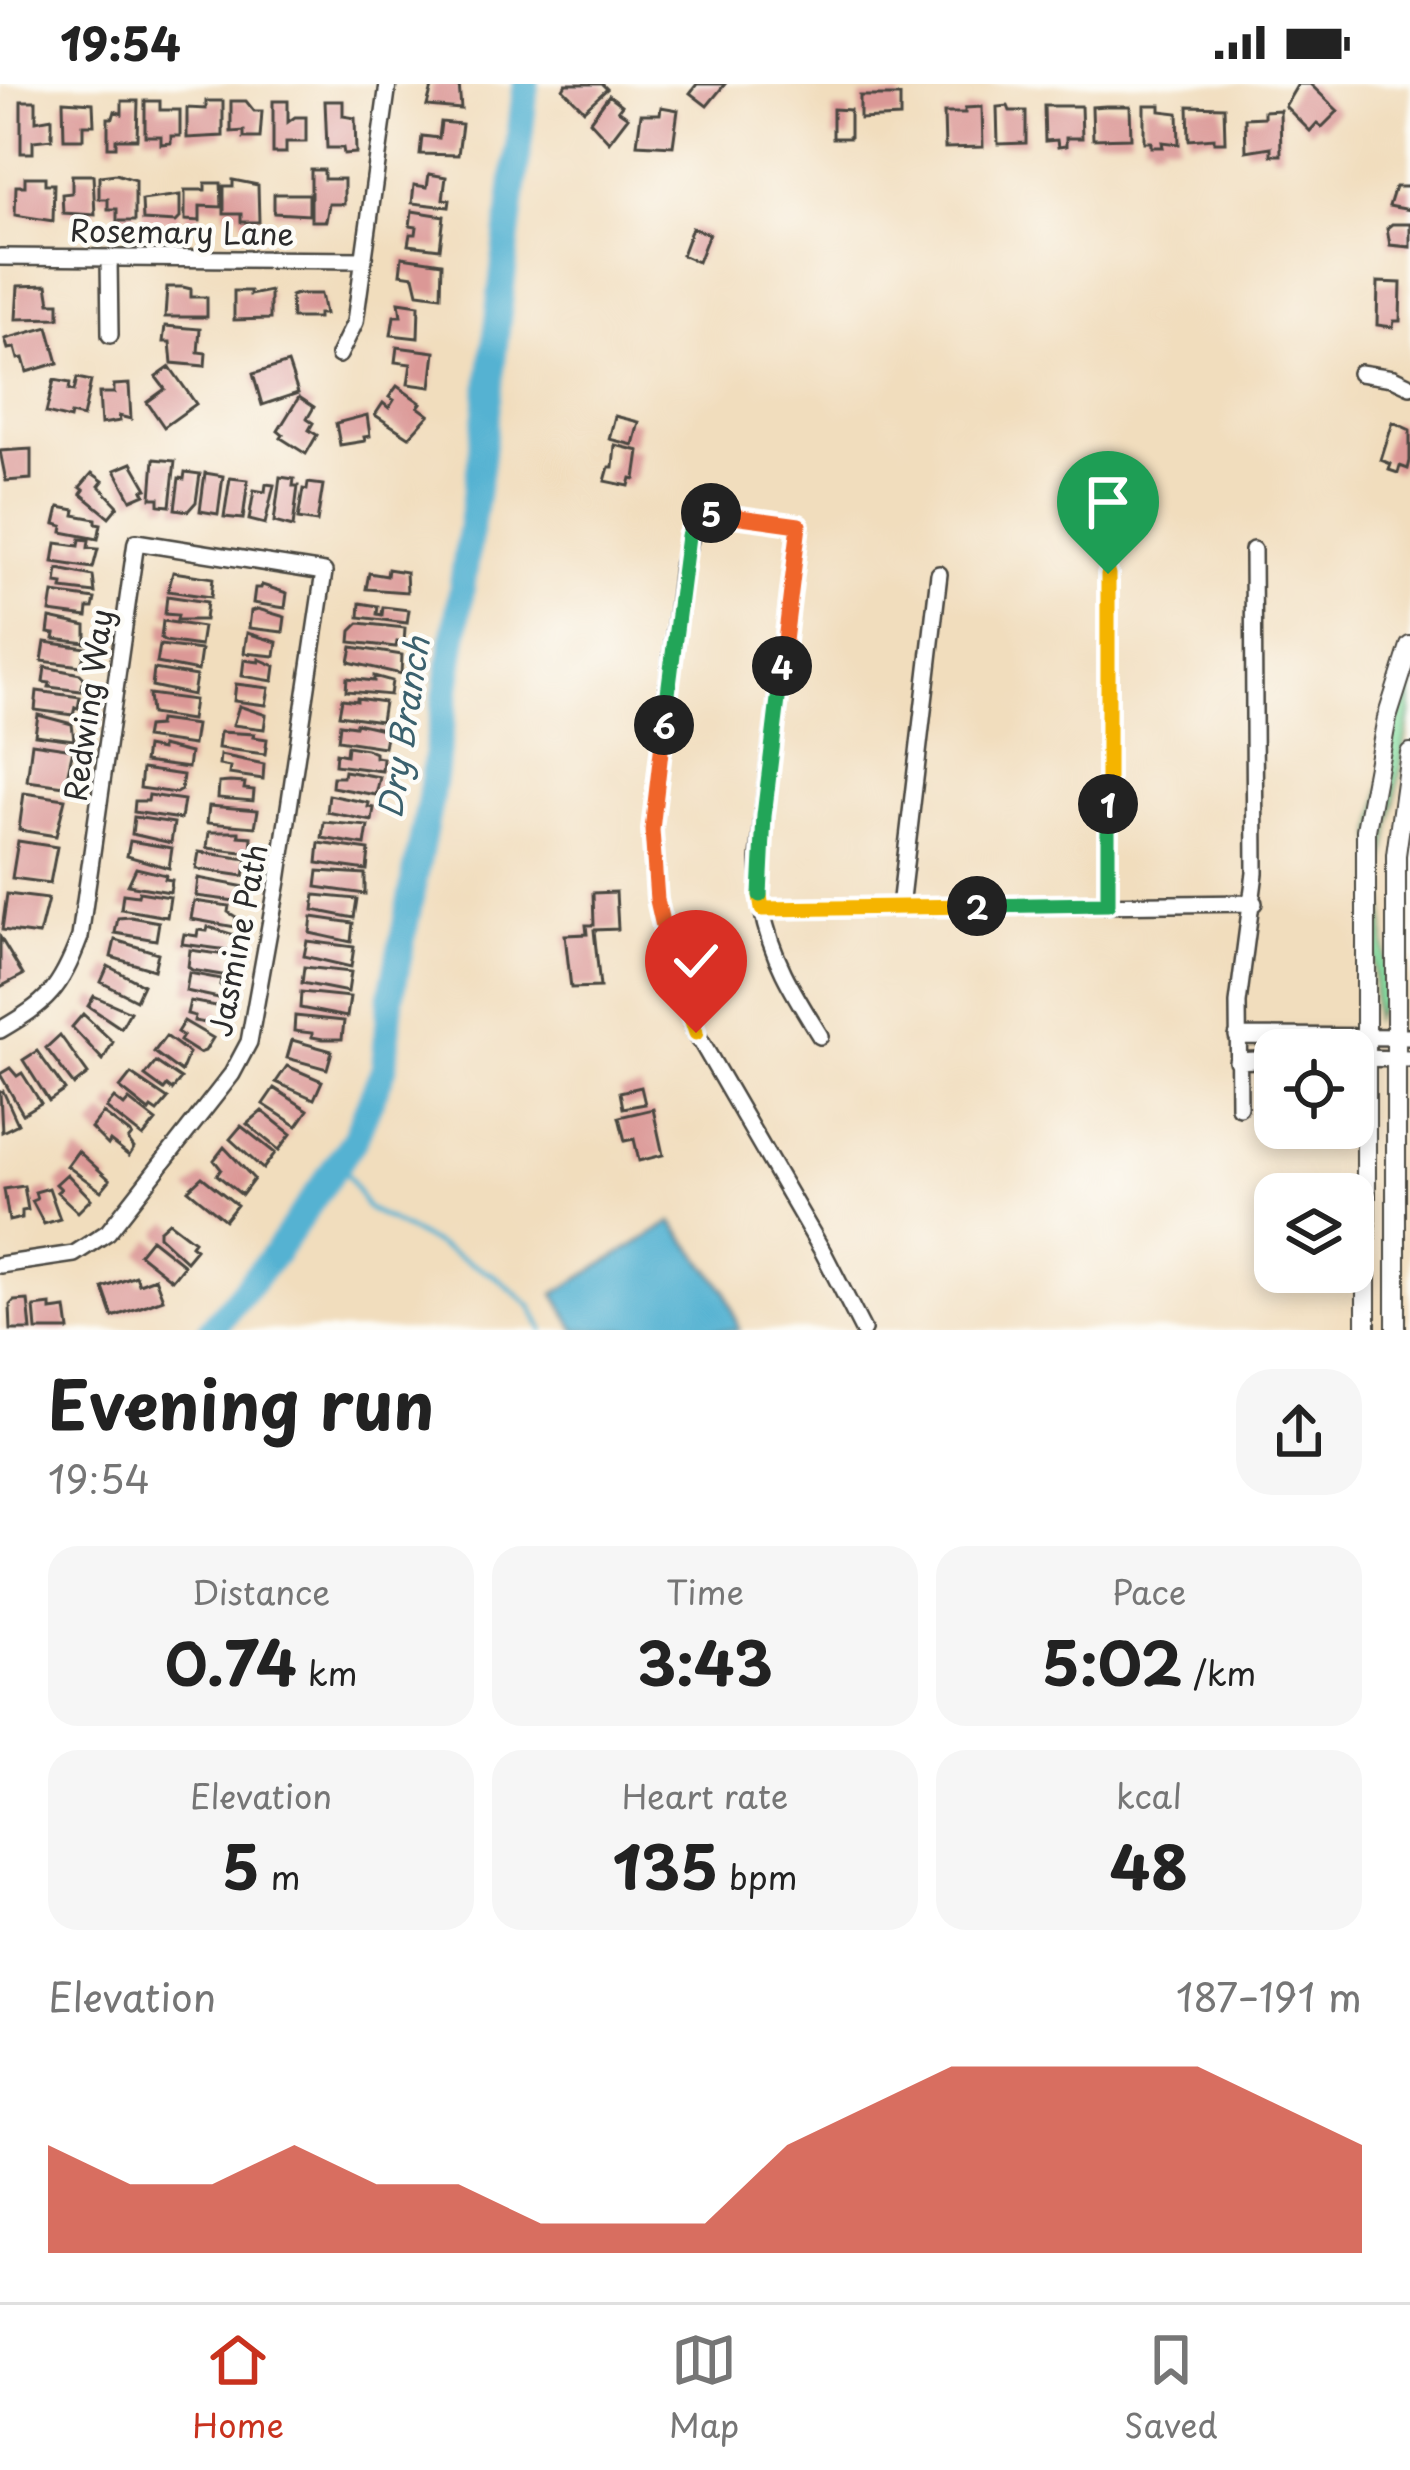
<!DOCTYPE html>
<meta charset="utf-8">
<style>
:root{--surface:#fff;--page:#f6f6f6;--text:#222;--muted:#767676;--line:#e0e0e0;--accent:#c8321e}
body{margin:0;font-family:"Playpen Sans",sans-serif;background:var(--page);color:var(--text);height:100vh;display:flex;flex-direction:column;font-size:45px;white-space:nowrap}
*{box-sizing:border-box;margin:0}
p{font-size:39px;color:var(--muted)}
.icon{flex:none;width:66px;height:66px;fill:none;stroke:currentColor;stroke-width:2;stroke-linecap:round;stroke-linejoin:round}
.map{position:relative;height:1246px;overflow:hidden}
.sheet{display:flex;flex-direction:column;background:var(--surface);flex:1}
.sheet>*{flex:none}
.controls{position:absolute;left:1254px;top:945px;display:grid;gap:24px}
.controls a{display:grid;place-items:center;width:120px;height:120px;border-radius:24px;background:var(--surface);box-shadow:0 6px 18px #0003;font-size:60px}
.pin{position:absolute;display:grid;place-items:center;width:102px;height:102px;color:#fff;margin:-123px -51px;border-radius:50% 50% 50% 0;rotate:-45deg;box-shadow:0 0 12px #0007}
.pin .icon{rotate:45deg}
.km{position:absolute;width:60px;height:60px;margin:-30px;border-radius:50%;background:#222;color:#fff;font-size:33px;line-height:60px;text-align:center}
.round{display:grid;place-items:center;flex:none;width:126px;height:126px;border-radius:36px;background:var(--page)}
.head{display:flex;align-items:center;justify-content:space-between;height:204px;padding:0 48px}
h1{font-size:66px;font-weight:700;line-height:90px}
.figures{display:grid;grid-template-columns:repeat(3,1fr);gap:18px;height:204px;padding:12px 48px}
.figures div{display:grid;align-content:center;border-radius:30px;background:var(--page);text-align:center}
.figures b{font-size:60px;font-weight:700}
.figures small{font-size:33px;font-weight:400}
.figures p{font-size:33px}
.chart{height:336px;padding:24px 48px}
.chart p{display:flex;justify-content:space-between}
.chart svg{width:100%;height:216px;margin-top:12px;fill:var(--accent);opacity:.7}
.status{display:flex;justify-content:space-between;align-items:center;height:84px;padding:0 60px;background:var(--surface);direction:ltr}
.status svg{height:33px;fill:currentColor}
.menu{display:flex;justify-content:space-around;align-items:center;height:168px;border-top:3px solid var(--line);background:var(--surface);font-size:33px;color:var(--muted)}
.menu a{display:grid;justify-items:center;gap:6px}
.menu .active{color:var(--accent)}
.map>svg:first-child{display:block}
</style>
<div class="status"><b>19:54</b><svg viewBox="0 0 49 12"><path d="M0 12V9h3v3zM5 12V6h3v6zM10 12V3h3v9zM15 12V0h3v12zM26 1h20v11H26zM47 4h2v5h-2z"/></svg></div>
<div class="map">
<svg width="1410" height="1246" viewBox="0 0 1410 1246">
<rect width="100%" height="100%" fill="#fdfcf7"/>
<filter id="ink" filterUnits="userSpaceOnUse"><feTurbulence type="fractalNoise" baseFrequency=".00833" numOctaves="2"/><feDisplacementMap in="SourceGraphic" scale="24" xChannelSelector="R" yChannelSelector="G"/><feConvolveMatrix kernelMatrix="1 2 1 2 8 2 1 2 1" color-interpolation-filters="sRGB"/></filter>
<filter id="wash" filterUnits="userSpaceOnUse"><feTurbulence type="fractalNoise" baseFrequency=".004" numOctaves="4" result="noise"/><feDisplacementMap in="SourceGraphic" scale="48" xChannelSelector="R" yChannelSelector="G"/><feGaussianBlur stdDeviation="2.7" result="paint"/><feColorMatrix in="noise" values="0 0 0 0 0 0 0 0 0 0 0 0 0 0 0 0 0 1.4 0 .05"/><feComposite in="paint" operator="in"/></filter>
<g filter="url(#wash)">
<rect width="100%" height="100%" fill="#f1ddbd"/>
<path fill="#89e0a3" stroke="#5a8667" stroke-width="3" d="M1410,584V628L1384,781L1385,916L1374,935V749L1388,661Z"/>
<path fill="#54b2d2" stroke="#406e7e" stroke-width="3" d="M672,1138L725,1206L739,1246H576L554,1210Z"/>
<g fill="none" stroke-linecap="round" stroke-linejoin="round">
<path stroke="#54b2d2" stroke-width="4.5" d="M339,1076L367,1124L495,1192L532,1223L543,1246"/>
<path stroke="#54b2d2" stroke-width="27" d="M211,1246L276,1168L354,1056L384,984L391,913L430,716L480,382L526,0"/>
</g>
<g id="blocks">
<path fill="#db9896" d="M433,0H459L461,25L427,22Z
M566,0H602L607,5L584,26L563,5Z
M697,0H725L707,22L690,9Z
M1298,0H1310L1338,27L1322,43L1317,39L1310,47L1285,22Z
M609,11L622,21L618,26L628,33L609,58L590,37Z
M860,12H900V33L860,35Z
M21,17H36V37L52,34V55L33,57V69H21Z
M63,17L93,19L94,41H83V55H64Z
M122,17H138L137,55H116V63H108V34H113L115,27L122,30Z
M145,17H160V26H180V52H171V59L161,60V52H145Z
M206,17H223V52L187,54V24L206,25Z
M231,17H246L254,27H262L260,54H244V47L231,48Z
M273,17H288V38L295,33H306V58H286V69H273Z
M325,17H343V32L355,34L356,69L344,70L343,64H327Z
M1144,21H1160V27L1178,29L1179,60L1162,58L1163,63H1151V58H1144Z
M1008,22L1010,27H1026V59L998,60L997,23Z
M1044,22H1081L1082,54H1066V62L1058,63L1057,56L1045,57Z
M1106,22H1130L1131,54L1093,55L1092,23Z
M1188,22L1224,23L1225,58H1214V54L1189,56Z
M661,23L678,26L673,62L637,60L641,30H660Z
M982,23L983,63L945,64L944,29H965V24Z
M833,25L850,26V54H833Z
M1280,26L1281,71H1271V63L1246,67L1245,34L1264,33V27Z
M441,38L462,40L458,71L420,70L422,52L439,54Z
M311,86H324V95H344V120H329L326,137H311Z
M116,90L135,96V137H117V125H108V115H99V92Z
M429,90L446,93L443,115L450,116L449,123L412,119L414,101L427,103Z
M72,91H93L95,131L63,129L62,110L72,109Z
M25,93H45V100H54L53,137L15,131L16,102H25Z
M233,96L258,101L259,138H241V130H224V102H233Z
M205,99H221L222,123L200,122V137L185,136V106H205Z
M1395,103H1410V126L1389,122Z
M274,110H309V131L274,129Z
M180,111V134L176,138L143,136L142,116Z
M412,127L444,132L440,165L408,161L410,150H416L417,143L410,142Z
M1392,140H1410V163L1390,161L1387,144Z
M692,144L709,150L698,178L682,171Z
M402,173L442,179L441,212L418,209L414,192L400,190Z
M1378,198L1401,199L1400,237H1394L1393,243L1377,241Z
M47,201L50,219H59V234L16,235L18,202Z
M167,203H183L191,205V213H207V233H165Z
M234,207H250V211L270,207V235L234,236Z
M296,210H321L325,230H318V234H292L291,212Z
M399,218L419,221L418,254L391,251L394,232H401Z
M165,242L200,245L198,268L206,269L205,282L172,279L170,258H163Z
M48,243L58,279L27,288L23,274L18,275L15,264L8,265L5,255Z
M397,263L435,268L431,303L408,300L411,280L395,278Z
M288,279L298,309L262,321L253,290Z
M170,283L196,320L164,343L147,318L165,305L156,293Z
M77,294L91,297L83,333L71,330L70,335L46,329L54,296L70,299L69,306L74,307Z
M129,300L131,335L119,332L120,337L101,340L99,309H114V301Z
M397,302L421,319L418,323L429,331L409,353L375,331L383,319L389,324L394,316L389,313Z
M299,313L314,323L307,335L313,339L309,346L317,351L306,370L281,354L283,351L278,347Z
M367,331L370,352L364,353L365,357L340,361L336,339Z
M615,332L639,338L633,361L609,355Z
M1393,338L1410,346V377L1408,385L1400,382L1398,389L1389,386L1391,380L1381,376Z
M615,361L639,367L635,395L631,394L629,402L605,397L609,383H613Z
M31,365V395L6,397L0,367Z
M154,375L175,377L170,422L159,421V414H151Z
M132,379L147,405L143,406L145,410L131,416L115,386Z
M185,388L200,390L196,418L188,427L175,425L179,394L184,395Z
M92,389L103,397L99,402L118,422L109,433L81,410L84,406L80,403Z
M205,389L223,392L218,430L200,427Z
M280,393L294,395L293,402H298L293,443L274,438Z
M230,394L248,396L243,435L224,433Z
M308,399L323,401L317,438L298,435L303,405L307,406Z
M266,400L274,401L265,440L249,436L254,406L265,408Z
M59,423L75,426L74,431L96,435V439L101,440L98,455L62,448L63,442L55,440Z
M80,455L89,456L88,464L98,465L93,484L53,478L56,459L79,462Z
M58,485L93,492L95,509L62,505L63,500L56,499Z
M388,485L406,488L407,508L366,505L369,489L387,492Z
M173,488L213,494L211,513L168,507Z
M262,501L287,509L285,524L253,519L255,504H261Z
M53,509L95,515L93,524H88L87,533L50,528Z
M167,512L207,518L205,536H177L178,531L165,530Z
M360,519L378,522L377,530L382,531L383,523L409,526L407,539L359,533Z
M258,525L285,533L283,548L249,544L251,527Z
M50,534L86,542V559L54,555L55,550L48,549Z
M163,537L203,543L200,562L165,557L161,554Z
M359,539L405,544L404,559L397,558L396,563L350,558L351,547Z
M247,549L277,558L275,572L244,569Z
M45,558L86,564L81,582L42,577Z
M160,561L201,566L198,587L157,579Z
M352,563L402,571L401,590L349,578Z
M259,575L275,582L273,597L242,592L244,576L259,578Z
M45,583L80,590L84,594L81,607L49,603L50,599L43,598Z
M154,585L196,592L193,611L152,602Z
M374,592L392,597L390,611L346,607L347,594L374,597Z
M236,600L269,604L266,621L234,617Z
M37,607L80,613L78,624L75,623L73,631L35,626Z
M149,610L194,616L191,636L151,630Z
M357,614L384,618L381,637L339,631L342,615L357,617Z
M239,622L266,631L264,645L233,641Z
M38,631L72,640L74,656L35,651Z
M159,636L196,641L193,661L145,654L147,643L158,642Z
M356,639L387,646L384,663L338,656L340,640L355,642Z
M220,648L254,650L253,653L267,655L265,670L218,664Z
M32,659L73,665L65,702L27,697Z
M161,662L190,669L188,684L144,678L146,663L161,666Z
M347,662L366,665L375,669V673L383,674L382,687L335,681L336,669L346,671Z
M220,671L264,680L263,695L229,690L230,683L219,681Z
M142,685L183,691L181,706L176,709L140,704Z
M344,687L380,693L376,711L332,703L333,693H343Z
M230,698L245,699L244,705L254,706L253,717L218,714L219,699Z
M24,709L65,715L56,752L19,746Z
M149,711L184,716L181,735L134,728L135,717H148Z
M329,711L369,719L368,723L374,724L372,737L327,728Z
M209,722L258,726L255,743L207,739Z
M134,733L174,739L171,759L132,750Z
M324,738L368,742L365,761L322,754Z
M209,748H239V752L252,753L251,769L207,764Z
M18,757L57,763L50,799L12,794Z
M130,757L172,764L169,784L127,772Z
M319,759L369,766L367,786L317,779Z
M199,768L247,775L244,792L196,785Z
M136,784L166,791L165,795L172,796L170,808L128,801Z
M318,787L365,790V810L316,803Z
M198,794L245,803L243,818L196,812Z
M139,808L170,813L167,833L121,825L123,810L138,812Z
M616,808L618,845L594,846L600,903L571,904L565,851L587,850L586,841H594L593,809Z
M7,810L48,815L39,851L2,846Z
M315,811L357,815L354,834L313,826Z
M194,817L229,822L228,828L236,833L235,843L191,835Z
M131,833L159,838L156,856L115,849L118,834Z
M312,833L353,839L351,858L310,849Z
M208,843L238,852L236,867L182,860L184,850L197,852L198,846L207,847Z
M0,853L23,891L0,903Z
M115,856L158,869L154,886L111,873Z
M307,857L354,863L351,883L304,872Z
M190,866L233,872L228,892L192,886L188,883Z
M108,882L143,901L136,916L101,898Z
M304,883L351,888L348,908L302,899Z
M189,889L221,895L220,901L230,907L228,916L186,907Z
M301,908L350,913L347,933L300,924Z
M94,912L130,928L121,944L88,922Z
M190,917L221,923L218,937L213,936L212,940L194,937L195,932L187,930Z
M83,930L113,958L103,976L72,943Z
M295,932L344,937L342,955H323L312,953V949L294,947Z
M184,937L213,954L205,967L199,969L180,957L183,952L177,948Z
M60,951L88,990L74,1001L46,964Z
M166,952L189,969L181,988L154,968Z
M292,956L332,967L327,985L287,974Z
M37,967L65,1006L49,1017L23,976Z
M156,978L181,995L172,1006L167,1002L164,1006L145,992Z
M287,982L322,997L314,1015L276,998Z
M10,984L17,992L22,989L41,1019L23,1030L0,990Z
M131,990L168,1015L157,1028L151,1024L149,1027L120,1004Z
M641,1003L645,1020L623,1024L620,1008Z
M274,1004L308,1026L297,1042L263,1020Z
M3,1007L18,1040L2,1048L0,1008Z
M114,1014L124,1022L129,1016L156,1037L143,1053L106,1024Z
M653,1025L663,1071L639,1077L634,1055L625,1057L619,1033Z
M262,1027L291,1050L279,1066L247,1040Z
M103,1029L132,1051L128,1056L134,1064L129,1072L110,1057L108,1061L91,1044Z
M241,1042L275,1069L263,1085L230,1055Z
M224,1063L254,1095L242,1111L217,1091L221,1085L214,1076Z
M78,1067L110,1096L101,1107L67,1082Z
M67,1090L91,1115L78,1128L57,1108L61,1105L56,1100Z
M202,1093L237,1121L225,1136L188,1106Z
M24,1102L28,1126L22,1127V1134L9,1137L4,1105Z
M49,1104L60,1135L44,1140L32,1117L37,1115L35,1108Z
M169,1138L194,1157L191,1161L196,1165L186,1177L159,1152V1147Z
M151,1155L184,1181L172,1196L139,1170Z
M136,1192L139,1200L155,1194L163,1215L113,1233L103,1204Z
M28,1216L31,1246H11L10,1221L14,1217Z
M51,1221V1226L66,1224L69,1246H36L34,1223Z"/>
</g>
</g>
<g filter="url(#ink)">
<use href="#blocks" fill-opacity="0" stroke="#494641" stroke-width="3"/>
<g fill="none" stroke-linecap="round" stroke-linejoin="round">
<g stroke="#494641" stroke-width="20">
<path id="minor" d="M0,173L364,176
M109,174L110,251
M339,271L355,238L388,0
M1360,289L1393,294L1410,302
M1108,820V490
M900,823L939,490
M762,825L759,776L763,732L799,441L699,427L682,482L652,746L657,816L674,893L696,949L823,1168L863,1246
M0,946C48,918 60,906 80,853L136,458L324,488L278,797L249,958L232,990L108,1148L74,1170L0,1181
M820,952C794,910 771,874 762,825L1254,819
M1237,952L1410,953
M1353,974L1410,975
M1237,977L1275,975
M1239,1023L1238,919L1255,789L1253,466"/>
</g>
<g stroke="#494641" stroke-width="22">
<path id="tertiary" d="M1366,1246V746L1387,634L1410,562
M1396,1246V771L1410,669"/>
</g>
<use href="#minor" stroke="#fff" stroke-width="15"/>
<use href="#tertiary" stroke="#fff" stroke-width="18"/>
</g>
</g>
<g fill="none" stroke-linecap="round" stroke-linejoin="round" filter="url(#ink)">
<g stroke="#fff" stroke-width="24">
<path id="split-1" d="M1108,490V720"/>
</g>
<g stroke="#fff" stroke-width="24">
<path id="split-2" d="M977,822L1108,820V720"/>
</g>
<g stroke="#fff" stroke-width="24">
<path id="split-3" d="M760,811L762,825L977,822"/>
</g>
<g stroke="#fff" stroke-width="24">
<path id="split-4" d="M760,811L764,732L782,582"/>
</g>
<g stroke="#fff" stroke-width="24">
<path id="split-5" d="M711,429L799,441L782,582"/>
</g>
<g stroke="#fff" stroke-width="24">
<path id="split-6" d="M664,641L688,452L699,427L711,429"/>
</g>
<g stroke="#fff" stroke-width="24">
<path id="split-7" d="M664,641L652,746L657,816L669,869"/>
</g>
<g stroke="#fff" stroke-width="24">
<path id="split-8" d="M669,869L696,949"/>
</g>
<use href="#split-1" stroke="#f5b400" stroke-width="15"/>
<use href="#split-2" stroke="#22a559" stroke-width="15"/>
<use href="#split-3" stroke="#f5b400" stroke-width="15"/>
<use href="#split-4" stroke="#22a559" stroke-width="15"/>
<use href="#split-5" stroke="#f0652b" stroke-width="15"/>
<use href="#split-6" stroke="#22a559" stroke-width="15"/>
<use href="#split-7" stroke="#f0652b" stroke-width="15"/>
<use href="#split-8" stroke="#f5b400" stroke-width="15"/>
</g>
<g text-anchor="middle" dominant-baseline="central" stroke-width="9" stroke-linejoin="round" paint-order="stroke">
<g font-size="30" fill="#2b2b2b" stroke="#fdfcf7">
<text transform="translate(182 147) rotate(1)">Rosemary Lane</text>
<text transform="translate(87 621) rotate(-82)">Redwing Way</text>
<text transform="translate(237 856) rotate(-79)">Jasmine Path</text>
</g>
<g font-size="33" font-style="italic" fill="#3b616e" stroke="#fdfcf7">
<text transform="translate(402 643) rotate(-81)">Dry Branch</text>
</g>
</g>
</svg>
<div class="controls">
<a><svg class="icon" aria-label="locate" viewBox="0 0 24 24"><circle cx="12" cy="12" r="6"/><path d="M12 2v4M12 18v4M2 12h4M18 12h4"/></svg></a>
<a><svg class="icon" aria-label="layers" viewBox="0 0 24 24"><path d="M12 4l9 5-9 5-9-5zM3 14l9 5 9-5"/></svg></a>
</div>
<div class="pin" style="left:1108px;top:490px;background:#1e9e55"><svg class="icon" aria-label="arrive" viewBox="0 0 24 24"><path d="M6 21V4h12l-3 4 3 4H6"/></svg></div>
<div class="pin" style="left:696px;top:949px;background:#d93025"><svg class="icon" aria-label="check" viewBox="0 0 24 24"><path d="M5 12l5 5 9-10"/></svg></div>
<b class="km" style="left:1108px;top:720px">1</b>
<b class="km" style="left:977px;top:822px">2</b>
<b class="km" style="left:782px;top:582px">4</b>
<b class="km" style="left:711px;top:429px">5</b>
<b class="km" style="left:664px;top:641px">6</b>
</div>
<section class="sheet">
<div class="head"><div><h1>Evening run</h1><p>19:54</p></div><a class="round"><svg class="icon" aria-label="share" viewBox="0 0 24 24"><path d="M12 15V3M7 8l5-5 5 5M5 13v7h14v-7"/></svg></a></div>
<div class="figures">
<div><p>Distance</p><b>0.74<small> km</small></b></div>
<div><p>Time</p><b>3:43</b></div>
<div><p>Pace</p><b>5:02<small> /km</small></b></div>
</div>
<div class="figures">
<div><p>Elevation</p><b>5<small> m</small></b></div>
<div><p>Heart rate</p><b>135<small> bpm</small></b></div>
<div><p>kcal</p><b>48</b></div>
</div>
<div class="chart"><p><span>Elevation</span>187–191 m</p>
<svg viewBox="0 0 160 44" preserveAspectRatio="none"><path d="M0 44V22L10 30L20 30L30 22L40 30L50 30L60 38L70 38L80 38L90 22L100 14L110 6L120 6L130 6L140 6L150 14L160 22V44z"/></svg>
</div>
</section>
<nav class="menu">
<a class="active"><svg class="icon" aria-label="home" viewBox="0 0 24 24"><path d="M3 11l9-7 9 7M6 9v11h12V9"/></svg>Home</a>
<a><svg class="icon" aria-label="map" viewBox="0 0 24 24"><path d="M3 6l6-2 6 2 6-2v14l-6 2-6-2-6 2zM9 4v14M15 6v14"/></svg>Map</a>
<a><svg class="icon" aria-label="saved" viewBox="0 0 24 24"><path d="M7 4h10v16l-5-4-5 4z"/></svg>Saved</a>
</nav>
